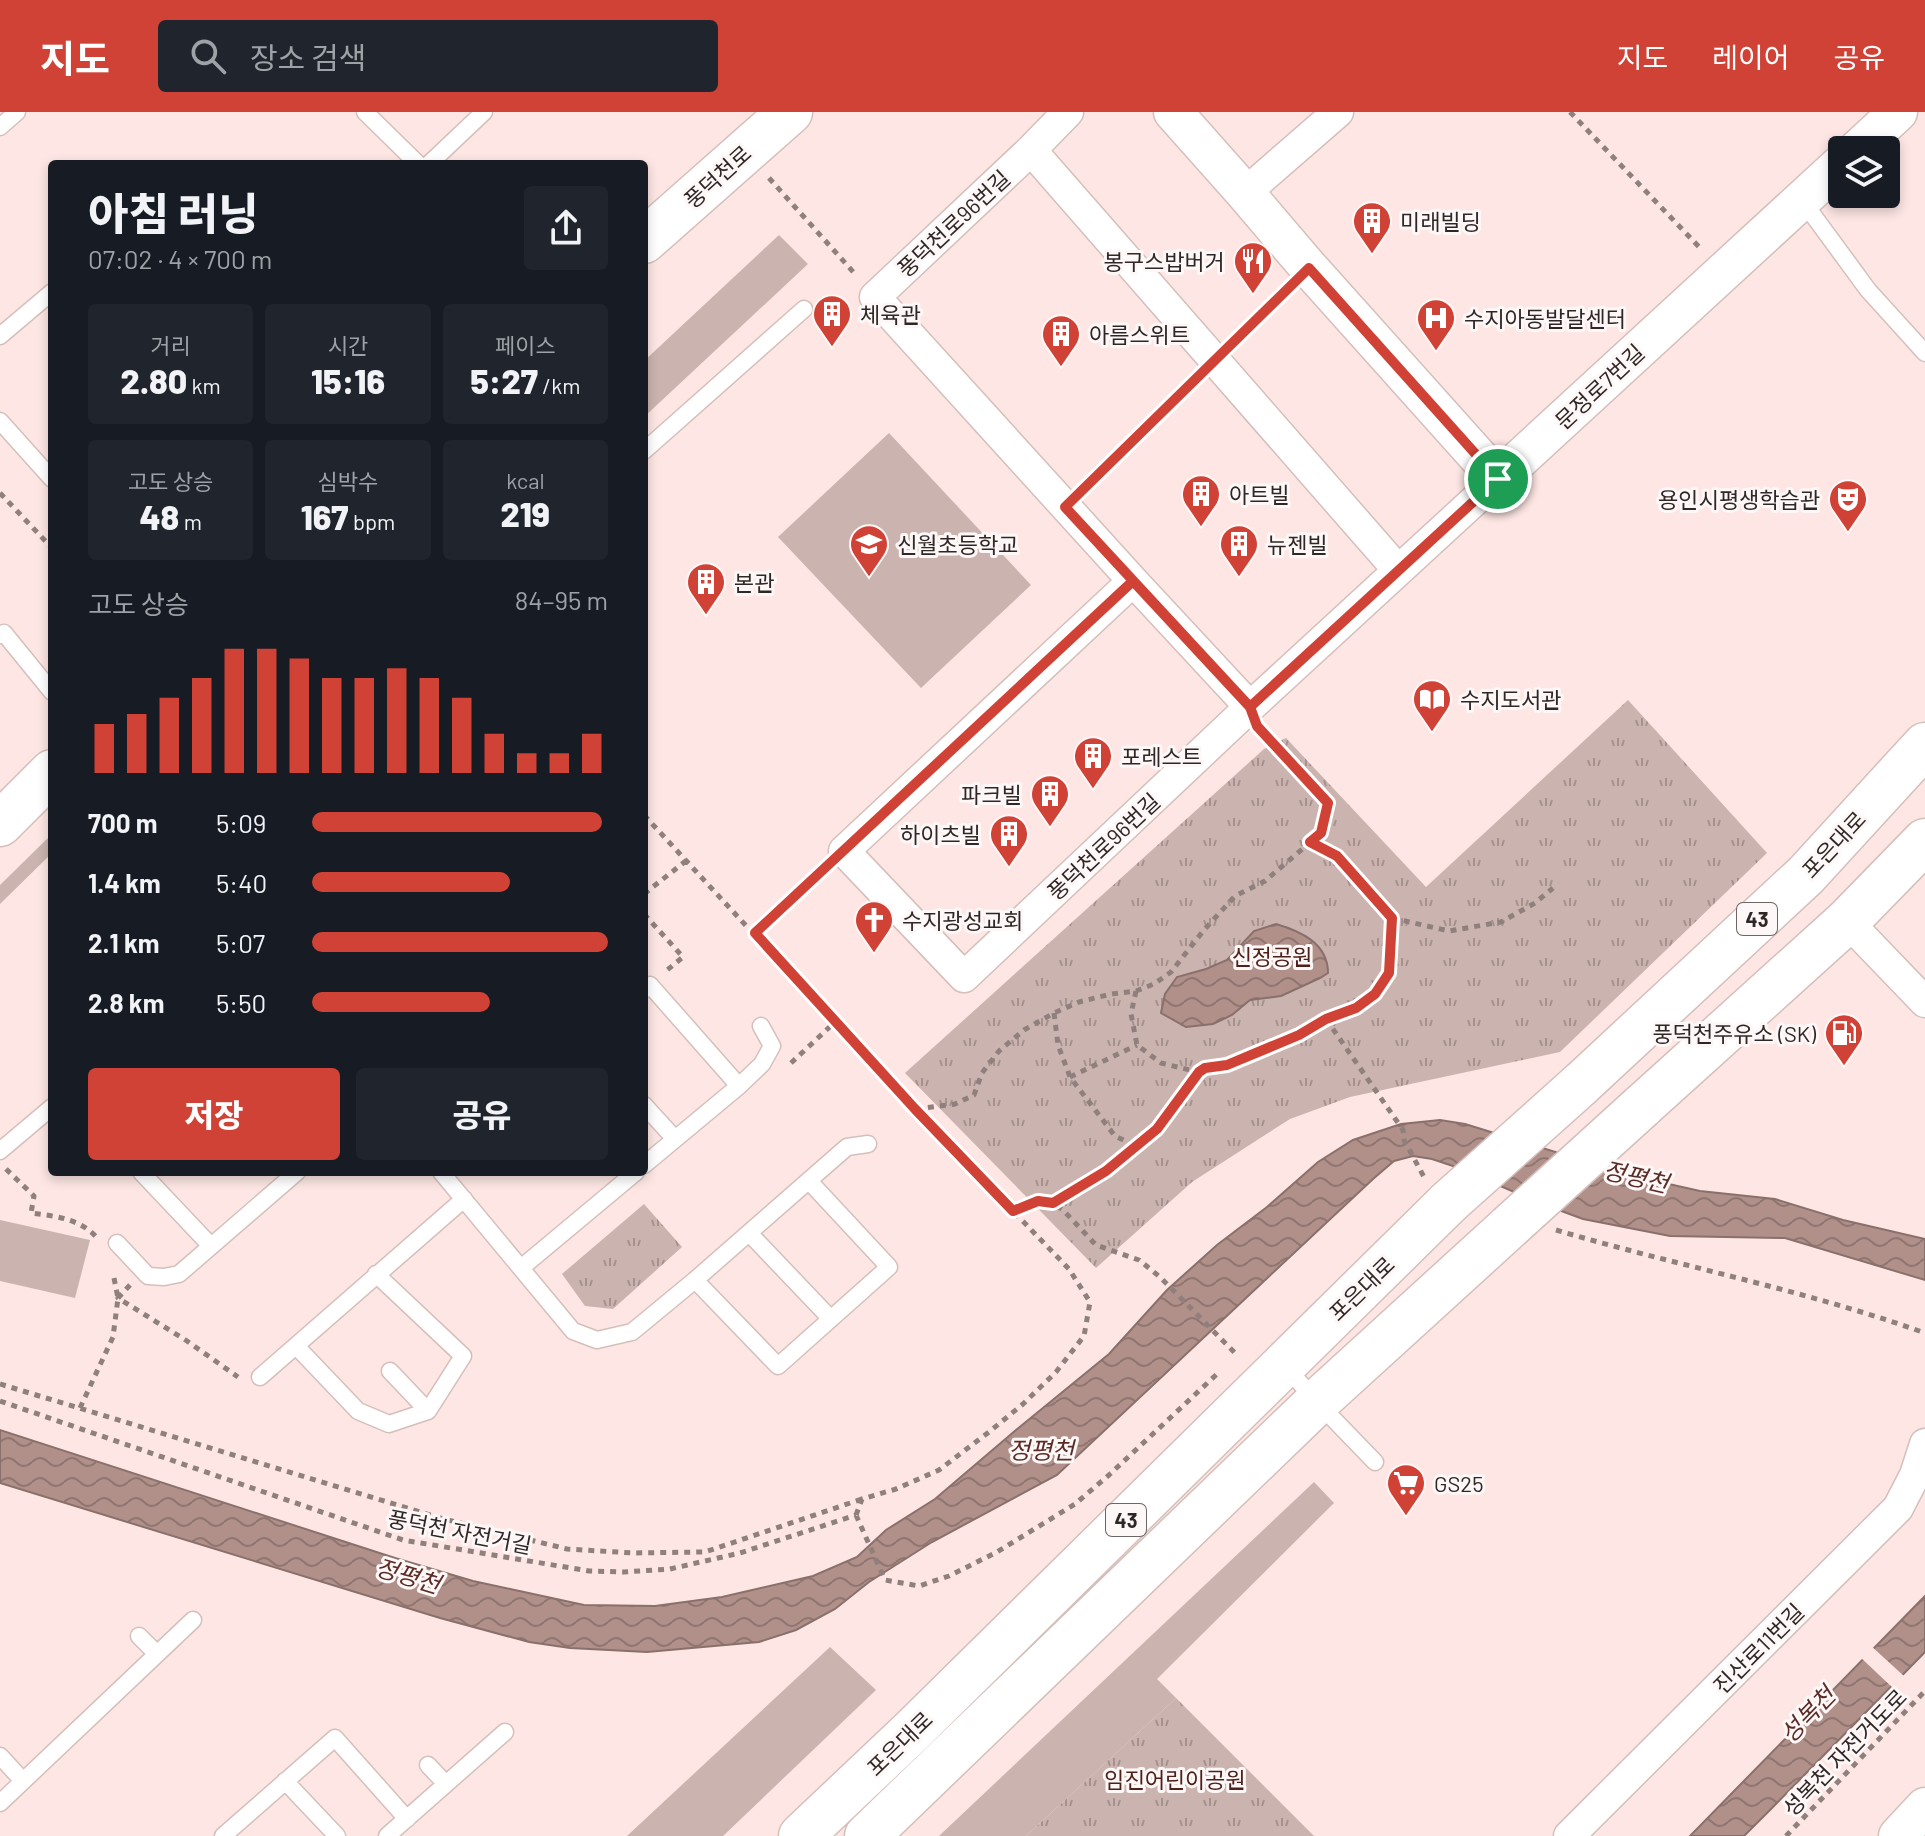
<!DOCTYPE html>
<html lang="ko">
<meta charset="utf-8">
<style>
:root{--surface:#171b24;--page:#20242c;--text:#f1f3f6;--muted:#9ea1a6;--accent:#cf4235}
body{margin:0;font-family:Barlow,"Noto Sans KR",sans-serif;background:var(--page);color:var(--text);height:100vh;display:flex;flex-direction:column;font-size:30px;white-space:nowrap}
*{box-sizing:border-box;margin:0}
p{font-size:26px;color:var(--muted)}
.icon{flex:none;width:44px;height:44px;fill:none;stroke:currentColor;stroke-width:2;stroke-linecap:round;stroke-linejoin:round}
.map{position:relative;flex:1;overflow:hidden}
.drawer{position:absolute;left:48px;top:48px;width:600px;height:1016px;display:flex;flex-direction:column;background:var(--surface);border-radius:8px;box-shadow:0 4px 12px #0003}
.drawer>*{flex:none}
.buttons{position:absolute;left:1828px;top:24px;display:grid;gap:16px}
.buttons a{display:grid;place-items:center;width:72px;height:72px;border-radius:8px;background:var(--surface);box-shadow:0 4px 12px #0003;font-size:40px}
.pin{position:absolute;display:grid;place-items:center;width:68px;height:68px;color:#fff;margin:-34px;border:4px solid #fff;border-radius:50%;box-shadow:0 2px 8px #0007}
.round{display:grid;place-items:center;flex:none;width:84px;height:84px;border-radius:8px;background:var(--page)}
.headline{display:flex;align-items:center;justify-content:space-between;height:136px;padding:0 40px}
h1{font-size:44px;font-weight:800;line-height:60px}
.stats{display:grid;grid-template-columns:repeat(3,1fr);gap:12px;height:136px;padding:8px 40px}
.stats div{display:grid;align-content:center;border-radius:8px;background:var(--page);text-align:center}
.stats b{font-size:34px;font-weight:800}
.stats small{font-size:22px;font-weight:400}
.stats p{font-size:22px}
.chart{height:224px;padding:16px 40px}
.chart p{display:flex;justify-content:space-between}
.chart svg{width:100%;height:144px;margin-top:8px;stroke:var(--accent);stroke-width:6}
.primary-button{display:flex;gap:16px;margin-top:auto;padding:16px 40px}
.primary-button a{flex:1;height:92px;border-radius:8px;background:var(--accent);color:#fff;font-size:32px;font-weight:800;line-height:92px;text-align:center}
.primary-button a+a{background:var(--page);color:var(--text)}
ul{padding:0 40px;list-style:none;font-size:26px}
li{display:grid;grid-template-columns:128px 96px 1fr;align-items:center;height:60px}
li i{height:20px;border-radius:10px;background:var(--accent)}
header{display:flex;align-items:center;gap:48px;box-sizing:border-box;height:112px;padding:0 40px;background:var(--accent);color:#fff}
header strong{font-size:38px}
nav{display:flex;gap:44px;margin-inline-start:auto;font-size:28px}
.search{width:560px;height:72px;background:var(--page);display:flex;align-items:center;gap:20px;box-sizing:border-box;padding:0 28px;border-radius:8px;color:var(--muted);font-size:30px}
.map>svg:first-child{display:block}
</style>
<header>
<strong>지도</strong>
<div class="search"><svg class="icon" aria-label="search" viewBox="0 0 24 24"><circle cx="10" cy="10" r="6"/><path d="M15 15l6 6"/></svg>장소 검색</div>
<nav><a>지도</a><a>레이어</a><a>공유</a></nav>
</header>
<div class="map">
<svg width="1925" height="1724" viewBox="0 0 1925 1724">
<defs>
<pattern id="park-tufts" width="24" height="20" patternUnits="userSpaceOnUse" patternTransform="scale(2)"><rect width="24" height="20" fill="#cbb4b0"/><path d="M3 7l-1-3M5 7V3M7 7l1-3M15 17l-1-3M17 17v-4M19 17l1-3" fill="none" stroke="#a5928f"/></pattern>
<pattern id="water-waves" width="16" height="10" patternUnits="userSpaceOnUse" patternTransform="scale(2)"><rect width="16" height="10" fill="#b1908a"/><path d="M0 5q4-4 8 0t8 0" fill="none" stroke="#907671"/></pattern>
</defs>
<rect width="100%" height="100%" fill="#fde6e3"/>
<path fill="#cbb4b0" d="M779,123L808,152L644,305V249Z
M889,321L1031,473L921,576L778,425Z
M52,722V741L0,792V773Z
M0,1108L90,1128L75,1186L0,1169Z
M1314,1370L1334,1391L1157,1567L1176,1586L1026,1724H939Z
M830,1535L876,1578L723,1724H627Z"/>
<path fill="url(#park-tufts)" d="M1628,588L1767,741L1560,940L1350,985L1290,1007L1192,1070L1096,1156L905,961L1264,637L1286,626L1426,775Z
M644,1092L682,1135L613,1197L585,1194L562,1162Z
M1176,1586L1314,1724H1026Z"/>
<path fill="url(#water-waves)" stroke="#8a706c" stroke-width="2" d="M1276,812C1300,819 1328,831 1328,861L1320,866L1281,884L1250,888L1232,903L1213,912L1186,915L1161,901L1165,882L1177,865L1206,857L1227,848L1254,819Z
M1440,1008L1465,1012L1633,1064L1700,1079L1775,1087L1843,1108L1925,1127V1168L1785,1126L1670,1124L1583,1107L1537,1090L1459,1056L1432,1047L1413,1044L1394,1049L1373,1067L1057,1363L932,1430L869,1470L835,1497L796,1518L759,1530L647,1540L570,1536L529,1530L440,1506L0,1371V1318L395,1446L473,1469L584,1493L655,1494L722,1485L813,1464L857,1445L886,1418L935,1387L1016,1318L1109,1242L1167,1178L1217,1133L1267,1095L1318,1050L1353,1028L1401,1012Z
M1925,1484V1540L1769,1699L1744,1724H1690Z"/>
<path fill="#fde6e3" d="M1870,1533L1905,1565L1894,1577L1859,1544Z"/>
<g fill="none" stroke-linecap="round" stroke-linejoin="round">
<g stroke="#d5bfbb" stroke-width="19">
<path id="service" d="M365,0L418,52
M0,15L17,0
M429,52L484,0
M1802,88L1868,178L1925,241
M0,224L52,180
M0,309L52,367
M644,339L804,197
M0,523L4,521L52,580
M644,878L650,873L739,974
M644,993L675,1027
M0,1039L52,995
M644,1053L739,974L762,952L772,934L761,914
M141,1060L211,1134
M441,1060L573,1219L597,1228L632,1220L695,1168L847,1035L868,1032
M749,1121L831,1207
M117,1131L148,1164L164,1165L179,1162L297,1060
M521,1156L636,1060
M695,1168L778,1254L889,1155L809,1069
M296,1234L358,1299L389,1312L428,1299L463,1244L376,1162
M1285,1254L1317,1290L1375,1350
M390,1259L428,1299
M260,1265L464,1087
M139,1524L157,1542
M0,1644L23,1669
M428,1653L446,1672
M285,1669L337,1724
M0,1691L193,1508
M223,1724L335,1626L407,1707
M387,1724L505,1620"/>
</g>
<g stroke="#d5bfbb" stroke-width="33">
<path id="minor" d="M1068,0L1031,38L875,185L1133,469L1250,595
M1031,38L1398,458
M1245,81L1338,0
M1133,469L844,739L964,865L1250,595L1498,367
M1847,809L1925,890
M1569,1724L1898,1396L1915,1363L1925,1332"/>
</g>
<g stroke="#d5bfbb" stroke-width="41">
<path id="tertiary" d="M1173,0L1245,81L1309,156L1498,367L1842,51
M1857,38L1898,0
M1898,1724L1925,1695"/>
</g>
<g stroke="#d5bfbb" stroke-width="47">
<path id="secondary" d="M644,129L790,0
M0,712L52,660"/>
</g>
<g stroke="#d5bfbb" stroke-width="47">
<path id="primary" d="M1581,972L1806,763L1925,633
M1641,995L1847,809L1925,729
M801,1724L912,1619L1449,1090
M867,1724L1317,1290L1509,1115"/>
</g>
<path stroke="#8f807d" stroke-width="5" stroke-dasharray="6 6" stroke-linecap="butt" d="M1570,0L1702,138
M769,66L856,163
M1234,228L1287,177
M1086,374L1195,266
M0,381L52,436
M644,703L915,997L1013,1099L1038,1089L1053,1091L1063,1098L1096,1133L1139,1148L1160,1165L1238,1244
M644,782L687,748
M644,802L683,845L666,859
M1392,806L1449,819L1501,810L1535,791L1553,776
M755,821L825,757
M1136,879L1131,902L1137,933L1161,951L1198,960
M1054,901L1058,933L1070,965L1115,1024L1136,1034
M1326,907L1403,1018L1404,1028L1424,1065
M791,951L835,910
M1070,965L1137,933
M916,997L955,992L974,983L982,961L999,939L1024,918L1054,901L1079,890L1111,882L1136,879L1154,872L1171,860L1204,818L1235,784L1265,769L1321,721L1328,691L1263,620
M6,1057L34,1084L31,1101C55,1104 82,1107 98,1127
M1053,1091L1106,1059L1157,1017L1199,960L1205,956L1227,953L1299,923L1326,907L1356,896L1375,882L1389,861L1392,806L1337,744L1310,730
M1556,1118C1678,1154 1805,1178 1925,1221
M130,1173L118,1186L187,1229L238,1265
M0,1272L440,1406L567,1437L633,1441L705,1440L862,1387
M0,1289L403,1428L589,1459L623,1460L670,1457L740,1441L856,1403
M80,1296L113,1225L118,1186L113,1161
M856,1403L885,1468L919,1474L949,1464L997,1440L1075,1392L1109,1363L1217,1262
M856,1403L862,1387L896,1377L939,1358L989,1320L1023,1292L1056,1260L1084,1224L1090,1190L1069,1157L1013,1099
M1786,1724L1925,1579"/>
<use href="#service" stroke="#fff" stroke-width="16"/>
<use href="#minor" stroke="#fff" stroke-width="30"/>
<use href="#tertiary" stroke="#fff" stroke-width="38"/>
<use href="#secondary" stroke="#fff" stroke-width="44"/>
<use href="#primary" stroke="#fff" stroke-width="44"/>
<g stroke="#d5bfbb" stroke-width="47" stroke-linecap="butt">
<path id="primary-bridge" d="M1449,1090L1581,972
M1509,1115L1641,995"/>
</g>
<use href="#primary-bridge" stroke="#fff" stroke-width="44"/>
</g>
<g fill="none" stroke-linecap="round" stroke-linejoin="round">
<g stroke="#fff" stroke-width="16">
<path id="route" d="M1498,367L1250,595L1133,469L755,821L915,997L1013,1099L1038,1089L1053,1091L1106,1059L1157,1017L1199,960L1205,956L1227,953L1299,923L1326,907L1356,896L1375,882L1389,861L1392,806L1337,744L1310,730L1321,721L1328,691L1257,614L1250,595L1065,395L1309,156L1498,367"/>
</g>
<use href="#route" stroke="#cf4235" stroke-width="10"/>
</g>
<defs>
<g id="building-pin" transform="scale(2)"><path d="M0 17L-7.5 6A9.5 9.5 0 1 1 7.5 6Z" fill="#cf4235" stroke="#fdf8f7"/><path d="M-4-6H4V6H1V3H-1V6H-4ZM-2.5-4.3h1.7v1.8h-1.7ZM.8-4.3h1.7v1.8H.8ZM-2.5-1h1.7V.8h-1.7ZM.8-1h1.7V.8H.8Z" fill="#fff"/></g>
<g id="restaurant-pin" transform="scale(2)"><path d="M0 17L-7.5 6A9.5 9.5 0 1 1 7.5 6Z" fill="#cf4235" stroke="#fdf8f7"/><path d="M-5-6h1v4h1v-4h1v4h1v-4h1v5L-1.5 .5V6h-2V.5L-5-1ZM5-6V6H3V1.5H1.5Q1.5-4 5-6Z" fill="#fff"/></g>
<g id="hospital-pin" transform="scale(2)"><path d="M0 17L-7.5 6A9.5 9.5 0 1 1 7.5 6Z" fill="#cf4235" stroke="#fdf8f7"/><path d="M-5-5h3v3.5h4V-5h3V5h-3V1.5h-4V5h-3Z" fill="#fff"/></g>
<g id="theatre-pin" transform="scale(2)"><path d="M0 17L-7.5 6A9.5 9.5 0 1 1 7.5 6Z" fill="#cf4235" stroke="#fdf8f7"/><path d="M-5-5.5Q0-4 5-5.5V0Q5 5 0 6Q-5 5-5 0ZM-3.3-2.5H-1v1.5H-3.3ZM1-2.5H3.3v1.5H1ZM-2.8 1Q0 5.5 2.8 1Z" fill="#fff"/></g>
<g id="school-pin" transform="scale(2)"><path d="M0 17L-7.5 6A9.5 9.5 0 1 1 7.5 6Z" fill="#cf4235" stroke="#fdf8f7"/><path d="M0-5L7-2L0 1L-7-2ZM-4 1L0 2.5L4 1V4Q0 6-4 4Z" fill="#fff"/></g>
<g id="library-pin" transform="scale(2)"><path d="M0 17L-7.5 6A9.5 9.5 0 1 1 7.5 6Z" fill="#cf4235" stroke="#fdf8f7"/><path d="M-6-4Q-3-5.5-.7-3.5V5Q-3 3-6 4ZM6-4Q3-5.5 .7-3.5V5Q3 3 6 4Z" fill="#fff"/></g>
<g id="church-pin" transform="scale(2)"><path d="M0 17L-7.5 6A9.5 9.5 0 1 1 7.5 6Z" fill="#cf4235" stroke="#fdf8f7"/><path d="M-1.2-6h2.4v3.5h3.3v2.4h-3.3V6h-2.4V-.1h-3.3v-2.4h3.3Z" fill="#fff"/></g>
<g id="fuel-pin" transform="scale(2)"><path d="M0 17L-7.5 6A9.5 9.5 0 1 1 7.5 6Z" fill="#cf4235" stroke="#fdf8f7"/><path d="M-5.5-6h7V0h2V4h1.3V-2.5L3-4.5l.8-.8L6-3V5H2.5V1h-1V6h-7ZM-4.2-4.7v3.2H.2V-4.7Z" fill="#fff"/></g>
<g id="supermarket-pin" transform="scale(2)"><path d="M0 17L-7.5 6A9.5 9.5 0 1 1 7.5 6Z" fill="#cf4235" stroke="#fdf8f7"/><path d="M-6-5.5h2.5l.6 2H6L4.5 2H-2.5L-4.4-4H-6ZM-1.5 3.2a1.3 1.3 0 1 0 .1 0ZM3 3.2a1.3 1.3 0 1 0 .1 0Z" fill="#fff"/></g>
</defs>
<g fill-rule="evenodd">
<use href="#building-pin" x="1372" y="109"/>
<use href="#restaurant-pin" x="1253" y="149"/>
<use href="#building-pin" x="832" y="202"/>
<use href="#hospital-pin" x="1436" y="206"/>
<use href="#building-pin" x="1061" y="222"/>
<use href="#building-pin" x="1201" y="382"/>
<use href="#theatre-pin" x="1848" y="387"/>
<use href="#school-pin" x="869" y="432"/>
<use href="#building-pin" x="1239" y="432"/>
<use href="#building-pin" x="706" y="470"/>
<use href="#library-pin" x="1432" y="587"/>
<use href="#building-pin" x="1093" y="644"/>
<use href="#building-pin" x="1050" y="682"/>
<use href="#building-pin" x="1009" y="722"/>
<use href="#church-pin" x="874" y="808"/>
<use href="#fuel-pin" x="1844" y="921"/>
<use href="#supermarket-pin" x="1406" y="1371"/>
</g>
<g text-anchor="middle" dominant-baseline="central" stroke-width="6" stroke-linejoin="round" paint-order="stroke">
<g fill="#fdf8f7" stroke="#6d6664" stroke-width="2">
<rect x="1737" y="791" width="40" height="32" rx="6"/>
<rect x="1106" y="1392" width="40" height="32" rx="6"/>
</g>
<g font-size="20" font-weight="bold" fill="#2f2725">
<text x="1757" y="807">43</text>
<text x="1126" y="1408">43</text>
</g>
<g font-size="22" fill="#2f2725" stroke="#fdf8f7">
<text transform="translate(717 64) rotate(-42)">풍덕천로</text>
<text transform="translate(953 111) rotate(-43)">풍덕천로96번길</text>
<text transform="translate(1599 274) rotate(-43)">문정로7번길</text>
<text transform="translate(1833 732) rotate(-47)">포은대로</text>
<text transform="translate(1103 734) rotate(-43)">풍덕천로96번길</text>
<text transform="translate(1361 1176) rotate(-44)">포은대로</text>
<text transform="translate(460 1419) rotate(11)">풍덕천 자전거길</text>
<text transform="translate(1758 1536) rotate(-45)">진산로11번길</text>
<text transform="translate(899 1631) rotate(-44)">포은대로</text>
<text transform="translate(1844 1640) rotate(-46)">성복천 자전거도로</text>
</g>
<g font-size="22" fill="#2f2725" stroke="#fdf8f7" text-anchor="start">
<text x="1400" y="109">미래빌딩</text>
<text x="1225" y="149" text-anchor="end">봉구스밥버거</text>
<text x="860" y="202">체육관</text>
<text x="1464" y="206">수지아동발달센터</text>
<text x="1089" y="222">아름스위트</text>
<text x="1229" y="382">아트빌</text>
<text x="1820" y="387" text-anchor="end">용인시평생학습관</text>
<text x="897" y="432">신월초등학교</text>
<text x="1267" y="432">뉴젠빌</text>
<text x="734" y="470">본관</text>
<text x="1460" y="587">수지도서관</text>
<text x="1121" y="644">포레스트</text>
<text x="1022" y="682" text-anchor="end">파크빌</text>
<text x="981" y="722" text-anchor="end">하이츠빌</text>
<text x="902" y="808">수지광성교회</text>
<text x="1816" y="921" text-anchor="end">풍덕천주유소 (SK)</text>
<text x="1434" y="1371">GS25</text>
</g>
<g font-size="22" fill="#4e201a" stroke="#fdf8f7">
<text x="1272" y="844">신정공원</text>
<text x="1175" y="1667">임진어린이공원</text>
</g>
<g font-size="24" font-style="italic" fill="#5b2b25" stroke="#fdf8f7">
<text transform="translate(1636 1064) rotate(13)">정평천</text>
<text x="1041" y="1337">정평천</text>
<text transform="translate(408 1463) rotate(17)">정평천</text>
<text transform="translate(1807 1602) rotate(-46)">성복천</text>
</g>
</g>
</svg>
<div class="buttons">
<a><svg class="icon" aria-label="layers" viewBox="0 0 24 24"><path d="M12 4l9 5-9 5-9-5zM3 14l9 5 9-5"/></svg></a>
</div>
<div class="pin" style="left:1498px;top:367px;background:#1e9e55"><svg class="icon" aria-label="arrive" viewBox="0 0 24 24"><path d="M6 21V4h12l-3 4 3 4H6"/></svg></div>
<section class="drawer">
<div class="headline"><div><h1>아침 러닝</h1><p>07:02 · 4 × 700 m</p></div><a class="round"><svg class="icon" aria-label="share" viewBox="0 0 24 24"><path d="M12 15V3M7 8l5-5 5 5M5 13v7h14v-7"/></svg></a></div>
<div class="stats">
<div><p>거리</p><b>2.80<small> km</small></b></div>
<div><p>시간</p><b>15:16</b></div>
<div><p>페이스</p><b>5:27<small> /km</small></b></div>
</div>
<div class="stats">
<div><p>고도 상승</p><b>48<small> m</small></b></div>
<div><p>심박수</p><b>167<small> bpm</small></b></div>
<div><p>kcal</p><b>219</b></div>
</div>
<div class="chart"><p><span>고도 상승</span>84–95 m</p>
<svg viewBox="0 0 160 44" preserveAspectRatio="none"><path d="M5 44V29M15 44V26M25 44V21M35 44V15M45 44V6M55 44V6M65 44V9M75 44V15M85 44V15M95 44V12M105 44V15M115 44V21M125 44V32M135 44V38M145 44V38M155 44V32"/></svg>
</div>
<ul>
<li><b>700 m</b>5:09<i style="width:98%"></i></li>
<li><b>1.4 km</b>5:40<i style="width:67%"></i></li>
<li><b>2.1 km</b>5:07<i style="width:100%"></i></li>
<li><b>2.8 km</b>5:50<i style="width:60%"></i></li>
</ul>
<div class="primary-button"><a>저장</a><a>공유</a></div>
</section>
</div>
